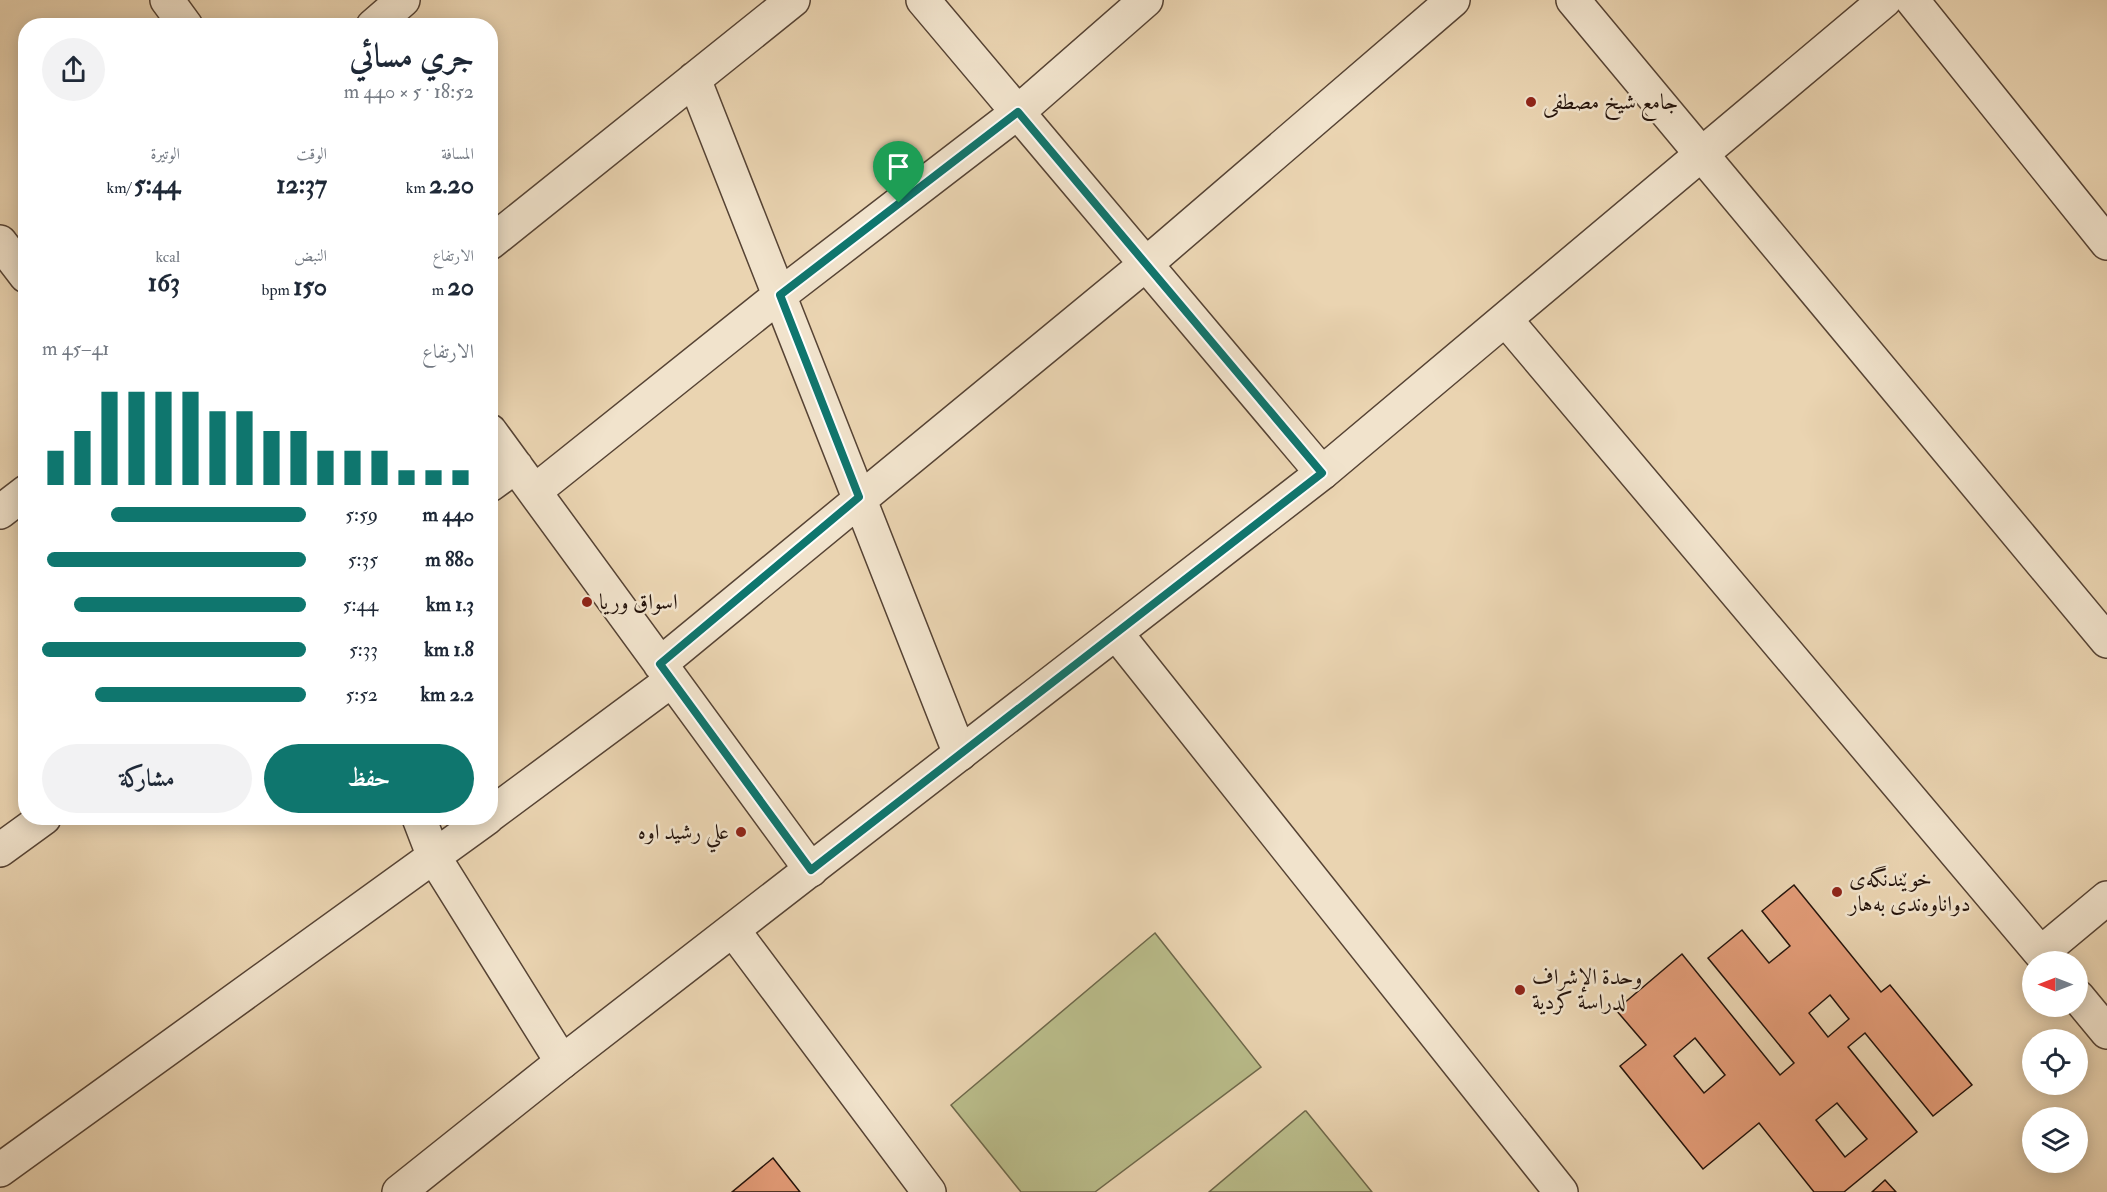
<!DOCTYPE html>
<html lang="ar">
<meta charset="utf-8">
<style>
:root{--surface:#fff;--page:#f2f2f3;--text:#1f2937;--muted:#747a83;--accent:#0f766e}
body{margin:0;font-family:"IM FELL Double Pica",Amiri,serif;background:var(--page);color:var(--text);direction:rtl;height:100vh;display:flex;flex-direction:column;font-size:22px;white-space:nowrap}
*{box-sizing:border-box;margin:0}
p{font-size:20px;color:var(--muted)}
.icon{flex:none;width:33px;height:33px;fill:none;stroke:currentColor;stroke-width:2;stroke-linecap:round;stroke-linejoin:round}
.map{position:relative;flex:1;overflow:hidden;direction:ltr}
.sheet{position:absolute;left:18px;top:18px;width:480px;height:807px;display:flex;flex-direction:column;background:var(--surface);border-radius:24px;box-shadow:0 3px 15px #0003;direction:rtl}
.sheet>*{flex:none}
.needle{width:39px;rotate:270deg}
.controls{position:absolute;left:2022px;top:951px;display:grid;gap:12px}
.controls a{display:grid;place-items:center;width:66px;height:66px;border-radius:50%;background:var(--surface);box-shadow:0 3px 15px #0003;font-size:30px}
.pin{position:absolute;display:grid;place-items:center;width:51px;height:51px;color:#fff;margin:-62px -26px;border-radius:50% 50% 50% 0;rotate:-45deg;box-shadow:0 0 6px #0007}
.pin .icon{rotate:45deg}
.round{display:grid;place-items:center;flex:none;width:63px;height:63px;border-radius:32px;background:var(--page)}
.overview{display:flex;align-items:center;justify-content:space-between;height:102px;padding:0 24px}
h1{font-size:33px;font-weight:800;line-height:45px}
.stats{display:grid;grid-template-columns:repeat(3,1fr);gap:9px;height:102px;padding:6px 24px}
.stats div{display:grid;align-content:center}
.stats b{font-size:26px;font-weight:800}
.stats small{font-size:16px;font-weight:400}
.stats p{font-size:16px}
.chart{height:168px;padding:12px 24px}
.chart p{display:flex;justify-content:space-between}
.chart svg{width:100%;height:108px;margin-top:6px;stroke:var(--accent);stroke-width:6}
.button{display:flex;gap:12px;margin-top:auto;padding:12px 24px}
.button a{flex:1;height:69px;border-radius:36px;background:var(--accent);color:#fff;font-size:24px;font-weight:800;line-height:69px;text-align:center}
.button a+a{background:var(--page);color:var(--text)}
ul{padding:0 24px;list-style:none;font-size:20px}
li{display:grid;grid-template-columns:96px 72px 1fr;align-items:center;height:45px}
li i{height:15px;border-radius:8px;background:var(--accent)}
.map>svg:first-child{display:block}
</style>
<div class="map">
<svg width="2107" height="1192" viewBox="0 0 2107 1192">
<rect width="100%" height="100%" fill="#ead4b1"/>
<filter id="stains"><feTurbulence type="fractalNoise" baseFrequency=".00333" numOctaves="4"/><feColorMatrix values="0 0 0 0 .2 0 0 0 0 .09 0 0 0 0 .02 0 0 0 .5 -.17"/></filter>
<radialGradient id="worn" r=".72"><stop offset=".6" stop-color="#630" stop-opacity="0"/><stop offset="1" stop-color="#630" stop-opacity=".3"/></radialGradient>
<path fill="#b9bc8a" stroke="#6e684a" stroke-width="1.5" d="M1155,933L1261,1067L1095,1192H1021L951,1105Z
M1306,1111L1372,1192H1209L1305,1111Z"/>
<path fill="#e39c78" stroke="#24130b" stroke-width="1.5" fill-rule="evenodd" d="M1794,885L1881,992L1890,985L1972,1085L1933,1116L1865,1033L1848,1047L1917,1132L1844,1192H1814L1759,1123L1703,1169L1620,1066L1646,1045L1616,1010L1682,954L1780,1075L1794,1063L1708,958L1742,930L1769,963L1790,946L1762,911ZM1830,995L1849,1019L1828,1037L1809,1013ZM1695,1038L1725,1075L1704,1093L1674,1056ZM1837,1103L1867,1139L1845,1157L1816,1120Z
M773,1158L800,1192H732Z
M1885,1180L1896,1192H1872Z"/>
<g fill="none" stroke-linecap="round" stroke-linejoin="round">
<g stroke="#564334" stroke-width="36">
<path id="minor" d="M167,0L186,26
M923,0L1322,473
M1573,0L2107,641
M1912,0L2107,243
M373,26L403,0
M694,79L960,754
M0,242L26,276
M490,243L793,0
M1506,320L2048,962
M490,431L811,870
M490,485L516,466
M535,491L780,295L1018,112L1146,0
M0,512L26,492
M1116,633L1561,1192
M660,664L1146,264L1453,0
M490,815L672,680
M419,818L434,857L562,1062
M0,850L44,818
M733,930L929,1192
M2041,953L2107,898
M2078,997L2107,1032
M0,1170L487,818"/>
</g>
<g stroke="#564334" stroke-width="36">
<path id="tertiary" d="M399,1192L562,1062L1322,473L1885,0"/>
</g>
<use href="#minor" stroke="#f1e3cc" stroke-width="33"/>
<use href="#tertiary" stroke="#f1e3cc" stroke-width="33"/>
</g>
<g fill="none" stroke-linecap="round" stroke-linejoin="round">
<g stroke="#fff" stroke-width="12">
<path id="route" d="M1018,112L1322,473L811,870L660,664L859,497L780,295Z"/>
</g>
<use href="#route" stroke="#0f766e" stroke-width="8"/>
</g>
<g fill="#8f2418" stroke="#f1e3cc" stroke-width="2">
<circle cx="1531" cy="102" r="6"/>
<circle cx="587" cy="602" r="6"/>
<circle cx="741" cy="832" r="6"/>
<circle cx="1837" cy="892" r="6"/>
<circle cx="1520" cy="990" r="6"/>
</g>
<g text-anchor="middle" dominant-baseline="central" stroke-width="5" stroke-linejoin="round" paint-order="stroke">
<g font-size="22" fill="#24130b" stroke="#f1e3cc" text-anchor="start">
<text x="1543" y="102">جامع شيخ مصطفى</text>
<text x="599" y="602">اسواق وريا</text>
<text x="729" y="832" text-anchor="end">علي رشيد اوه</text>
<text x="1849" y="879">خوێندنگەی<tspan x="1849" dy="25">دواناوەندی بەهار</tspan></text>
<text x="1532" y="977">وحدة الإشراف<tspan x="1532" dy="25">لدراسة كردية</tspan></text>
</g>
</g>
<rect width="100%" height="100%" filter="url(#stains)"/>
<rect width="100%" height="100%" fill="url(#worn)"/>
</svg>
<div class="controls">
<a><svg class="needle" viewBox="-14 -14 28 28"><path d="M0-13l5 13h-10z" fill="#e53935"/><path d="M0 13l5-13h-10z" fill="#747a83"/></svg></a>
<a><svg class="icon" aria-label="locate" viewBox="0 0 24 24"><circle cx="12" cy="12" r="6"/><path d="M12 2v4M12 18v4M2 12h4M18 12h4"/></svg></a>
<a><svg class="icon" aria-label="layers" viewBox="0 0 24 24"><path d="M12 4l9 5-9 5-9-5zM3 14l9 5 9-5"/></svg></a>
</div>
<div class="pin" style="left:899px;top:203px;background:#1e9e55"><svg class="icon" aria-label="arrive" viewBox="0 0 24 24"><path d="M6 21V4h12l-3 4 3 4H6"/></svg></div>
<section class="sheet">
<div class="overview"><div><h1>جري مسائي</h1><p>18:52 · 5 × 440 m</p></div><a class="round"><svg class="icon" aria-label="share" viewBox="0 0 24 24"><path d="M12 15V3M7 8l5-5 5 5M5 13v7h14v-7"/></svg></a></div>
<div class="stats">
<div><p>المسافة</p><b>2.20<small> km</small></b></div>
<div><p>الوقت</p><b>12:37</b></div>
<div><p>الوتيرة</p><b>5:44<small> /km</small></b></div>
</div>
<div class="stats">
<div><p>الارتفاع</p><b>20<small> m</small></b></div>
<div><p>النبض</p><b>150<small> bpm</small></b></div>
<div><p>kcal</p><b>163</b></div>
</div>
<div class="chart"><p><span>الارتفاع</span>41–45 m</p>
<svg viewBox="0 0 160 44" preserveAspectRatio="none"><path d="M5 44V30M15 44V22M25 44V6M35 44V6M45 44V6M55 44V6M65 44V14M75 44V14M85 44V22M95 44V22M105 44V30M115 44V30M125 44V30M135 44V38M145 44V38M155 44V38"/></svg>
</div>
<ul>
<li><b>440 m</b>5:59<i style="width:74%"></i></li>
<li><b>880 m</b>5:35<i style="width:98%"></i></li>
<li><b>1.3 km</b>5:44<i style="width:88%"></i></li>
<li><b>1.8 km</b>5:33<i style="width:100%"></i></li>
<li><b>2.2 km</b>5:52<i style="width:80%"></i></li>
</ul>
<div class="button"><a>حفظ</a><a>مشاركة</a></div>
</section>
</div>
